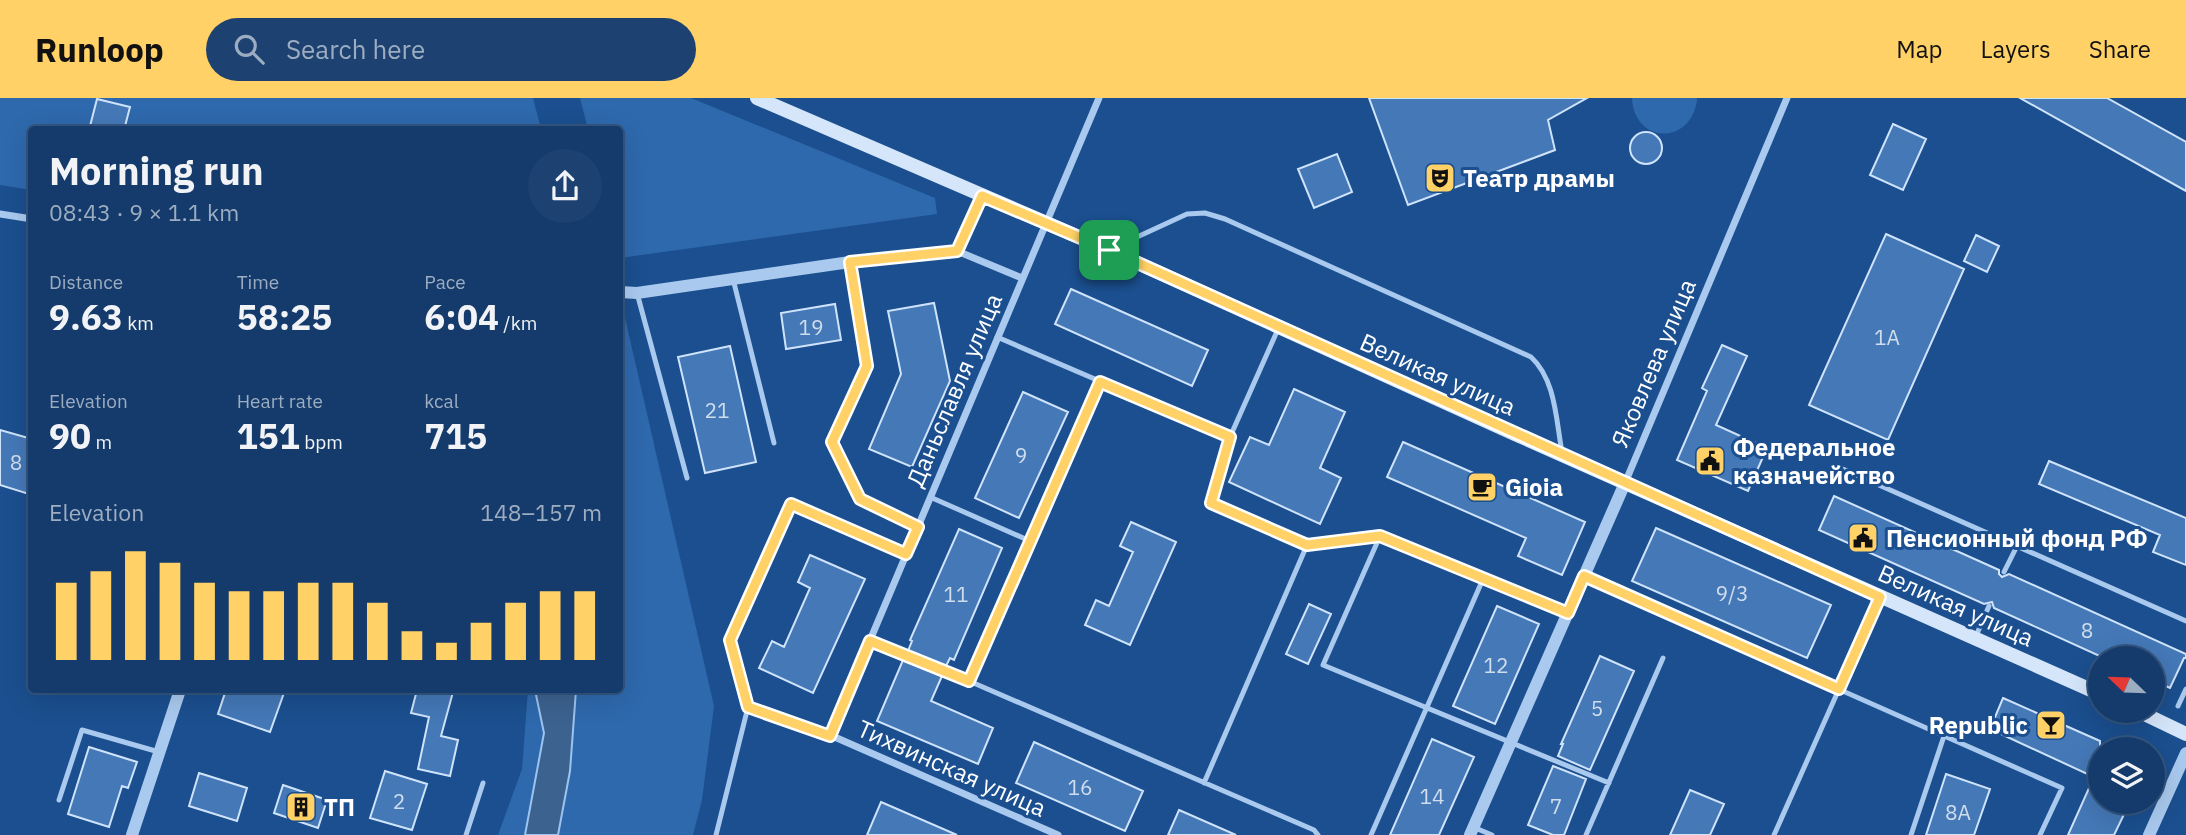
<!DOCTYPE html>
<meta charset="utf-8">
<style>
:root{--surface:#143b6b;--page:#1d4271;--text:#f1f3f6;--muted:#9dadc1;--line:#33557e;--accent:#ffd166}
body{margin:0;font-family:"IBM Plex Sans",sans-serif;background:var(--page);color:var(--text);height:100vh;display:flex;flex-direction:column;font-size:26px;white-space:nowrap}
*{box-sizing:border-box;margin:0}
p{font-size:23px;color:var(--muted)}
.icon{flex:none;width:38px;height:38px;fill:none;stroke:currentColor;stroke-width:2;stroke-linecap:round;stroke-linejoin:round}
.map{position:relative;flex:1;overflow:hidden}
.side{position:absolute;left:28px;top:28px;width:595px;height:567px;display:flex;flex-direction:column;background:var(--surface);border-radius:7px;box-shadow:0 7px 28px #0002,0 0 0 2px var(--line)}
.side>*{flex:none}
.needle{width:46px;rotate:293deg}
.tools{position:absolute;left:2088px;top:548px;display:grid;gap:14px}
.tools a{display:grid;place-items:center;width:77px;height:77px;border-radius:50%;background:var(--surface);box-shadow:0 7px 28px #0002,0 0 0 2px var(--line);font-size:35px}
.pin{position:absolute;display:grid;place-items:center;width:60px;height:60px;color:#fff;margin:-30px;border-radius:14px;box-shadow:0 4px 10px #0006}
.round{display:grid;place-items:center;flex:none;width:74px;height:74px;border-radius:37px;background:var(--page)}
.overview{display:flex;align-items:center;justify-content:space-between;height:119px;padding:0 21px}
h1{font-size:38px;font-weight:700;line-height:52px}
.figures{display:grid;grid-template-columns:repeat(3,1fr);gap:10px;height:119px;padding:7px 21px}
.figures div{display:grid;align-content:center}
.figures b{font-size:35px;font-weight:700}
.figures small{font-size:19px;font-weight:400}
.figures p{font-size:19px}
.chart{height:196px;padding:14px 21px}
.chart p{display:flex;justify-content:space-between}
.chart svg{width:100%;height:126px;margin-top:7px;stroke:var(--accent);stroke-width:6}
header{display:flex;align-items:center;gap:42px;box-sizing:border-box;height:98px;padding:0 35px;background:var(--accent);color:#111}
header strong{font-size:33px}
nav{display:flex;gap:38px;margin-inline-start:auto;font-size:24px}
.search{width:490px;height:63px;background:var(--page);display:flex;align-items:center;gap:18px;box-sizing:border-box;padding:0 24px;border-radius:38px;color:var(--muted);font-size:26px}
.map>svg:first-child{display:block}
</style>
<header>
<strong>Runloop</strong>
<div class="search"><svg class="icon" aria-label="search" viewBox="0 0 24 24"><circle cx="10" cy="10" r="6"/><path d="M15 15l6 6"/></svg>Search here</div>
<nav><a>Map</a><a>Layers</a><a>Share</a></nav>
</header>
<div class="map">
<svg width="2186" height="737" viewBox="0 0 2186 737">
<rect width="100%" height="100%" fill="#1b4f8f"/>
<path fill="#2e69ad" d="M0,0H533L541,31L32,32L31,92L0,87Z
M580,0H691L935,100L937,116L620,160V32L588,31Z
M1632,0H1697V2C1691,48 1634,46 1632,0Z
M620,210L623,211L714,608L702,702L693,737H498L522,671L528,592H620Z"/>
<path fill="#3c6290" stroke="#9cc4f0" stroke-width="2" d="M535,592H576L570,673L558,737H525L544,635Z"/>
<path fill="#4478b7" stroke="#cfe3fa" stroke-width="2" d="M1369,0H1587L1548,22L1555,52L1408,107Z
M2020,0H2107L2186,44V93Z
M97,1L130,9L124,32H89Z
M1893,26L1926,41L1903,92L1870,77Z
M1630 50a16 16 0 1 1 32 0a16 16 0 1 1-32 0Z
M1337,56L1352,94L1314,110L1298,71Z
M1886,136L1964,171L1888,342L1809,307Z
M1976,137L1999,148L1987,174L1964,163Z
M1071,191L1208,252L1192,288L1055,226Z
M934,205L950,283L912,369L869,351L901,276L888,213Z
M835,206L841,242L786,251L781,215Z
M1722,247L1747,258L1716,327L1767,350L1748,393L1677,362L1707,293L1702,290Z
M730,248L756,364L705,375L678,259Z
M1294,291L1345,314L1320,370L1341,380L1320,426L1229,384L1250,339L1269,347Z
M1023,294L1068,314L1019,420L975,400Z
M0,332L32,341V397L0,387Z
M1403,344L1585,424L1562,477L1518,458L1526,440L1387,379Z
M2049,363L2186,420V467L2153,454L2160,437L2039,386Z
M1834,398L1999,472V476L2002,479L2009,476L2186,556V560H2184L2170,590L2152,582V560H2104L1994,510L1992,504L1984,506L1819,432Z
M1131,424L1176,444L1130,547L1085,527L1096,502L1109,508L1133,454L1120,448Z
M1656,430L1831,507L1807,560L1632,483Z
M959,431L1002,450L954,562L950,560L946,568L908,553L912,543L910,542Z
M810,457L865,481L813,595L759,570L772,543L784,549L810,490L798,484Z
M1309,506L1331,516L1308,566L1286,556Z
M1497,508L1539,526L1495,626L1453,608Z
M1600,558L1634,573L1590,672L1558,658L1563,646H1561Z
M903,562L942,578L931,603L993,630L978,666L877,623Z
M226,592H285L270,634L218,616Z
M417,592H444L453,594L441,638L458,642L450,678L418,671L429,619L411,615Z
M2003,600L2100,643V704H2130L2114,737H2068L2094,679L1990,631Z
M1432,641L1474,659L1439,737H1390Z
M1034,644L1143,693L1125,733L1016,685Z
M89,649L137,664L128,690L122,688L109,729L68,716Z
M1553,668L1586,681L1564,737H1553L1528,727Z
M385,673L427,686L412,732L370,720Z
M199,675L247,690L237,723L189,708Z
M1946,676L1990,691L1974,737H1926Z
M283,687L327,702L318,730L274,715Z
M1690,692L1724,706L1710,737H1670Z
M881,704L957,737H867Z
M1179,712L1236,737H1168Z"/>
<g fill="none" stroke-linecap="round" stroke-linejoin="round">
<path stroke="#a9c9ee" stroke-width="5" d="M1111,151L1187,116L1205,115L1225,121L1531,259C1556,282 1556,323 1562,354
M851,165L867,268L832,344L860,401L918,429
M733,181L774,345
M637,195L687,380
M997,239L1230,339
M1100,284L969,583L1314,732L1318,737
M1836,368L2186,523
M930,399L1030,443
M1380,438L1323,567L1609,685
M1307,447L1380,438L1483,481
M2004,474L2017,448
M1585,479L2062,690L2040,737
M1976,538L1989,508
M870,543L969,583
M2178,608L2186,591
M748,609L830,637
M1204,685L1307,447L1211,405L1230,339L1279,229
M59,702L82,632L159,654
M1473,729L1492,737
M466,737L483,685
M716,737L748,609L730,542L791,406L906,456
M1371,737L1483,481L1568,515
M1586,737L1663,560
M1774,737L1880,499
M1911,737L1944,638"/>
<path stroke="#a9c9ee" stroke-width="7" d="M0,116L32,121
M957,153L1022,180
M1625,385L1787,0
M1058,737L830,637L1099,0"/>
<path stroke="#a9c9ee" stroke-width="12" d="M620,194L637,195L850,164L957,153L982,98
M132,737L180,592
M1470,737L1625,385
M2149,737L2186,655"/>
<path stroke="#d6e6fa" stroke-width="14" d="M757,0L1109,152L1515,336L2100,596
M2136,612L2186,636"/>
</g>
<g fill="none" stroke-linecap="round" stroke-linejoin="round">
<g stroke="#fff" stroke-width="14">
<path id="route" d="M982,98L1109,152L1880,499L1839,591L1584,478L1568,515L1380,438L1307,447L1211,405L1230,339L1100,284L969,583L870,543L830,638L748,609L730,542L791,406L906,456L918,429L860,401L832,344L867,268L850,164L957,153Z"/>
</g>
<use href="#route" stroke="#ffd166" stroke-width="9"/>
</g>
<defs>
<g id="theatre-square" transform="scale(1.575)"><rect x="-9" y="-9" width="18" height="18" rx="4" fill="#ffd166" stroke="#1b4f8f"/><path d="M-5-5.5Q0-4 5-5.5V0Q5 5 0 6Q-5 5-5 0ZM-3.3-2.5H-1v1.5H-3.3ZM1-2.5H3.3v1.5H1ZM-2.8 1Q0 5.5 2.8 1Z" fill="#111"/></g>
<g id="civic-square" transform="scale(1.575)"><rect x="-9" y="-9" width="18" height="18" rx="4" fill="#ffd166" stroke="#1b4f8f"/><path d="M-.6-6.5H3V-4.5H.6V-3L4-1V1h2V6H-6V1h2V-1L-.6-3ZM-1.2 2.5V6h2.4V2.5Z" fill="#111"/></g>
<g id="cafe-square" transform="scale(1.575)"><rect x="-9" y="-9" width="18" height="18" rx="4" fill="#ffd166" stroke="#1b4f8f"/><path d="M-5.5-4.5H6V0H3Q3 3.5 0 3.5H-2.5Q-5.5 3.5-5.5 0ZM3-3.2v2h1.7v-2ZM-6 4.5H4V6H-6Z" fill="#111"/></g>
<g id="bar-square" transform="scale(1.575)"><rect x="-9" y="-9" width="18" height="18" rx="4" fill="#ffd166" stroke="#1b4f8f"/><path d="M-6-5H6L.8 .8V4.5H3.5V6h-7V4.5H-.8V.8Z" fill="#111"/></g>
<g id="building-square" transform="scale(1.575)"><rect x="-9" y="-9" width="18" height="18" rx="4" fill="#ffd166" stroke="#1b4f8f"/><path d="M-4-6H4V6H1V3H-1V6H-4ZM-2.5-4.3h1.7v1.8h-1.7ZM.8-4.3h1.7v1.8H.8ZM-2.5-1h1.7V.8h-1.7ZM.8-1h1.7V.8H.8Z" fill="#111"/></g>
</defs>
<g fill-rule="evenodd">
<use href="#theatre-square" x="1440" y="80"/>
<use href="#civic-square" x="1710" y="363"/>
<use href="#cafe-square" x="1482" y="389"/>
<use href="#civic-square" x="1863" y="440"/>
<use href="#bar-square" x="2051" y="627"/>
<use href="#building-square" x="301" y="709"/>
</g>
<g text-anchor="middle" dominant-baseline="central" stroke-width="6" stroke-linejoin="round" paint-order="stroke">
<g font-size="21" fill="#d0dded">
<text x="811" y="229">19</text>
<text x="1887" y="239">1А</text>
<text x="717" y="312">21</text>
<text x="1021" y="357">9</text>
<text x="16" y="364">8</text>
<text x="1732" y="495">9/3</text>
<text x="956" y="496">11</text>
<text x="2087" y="532">8</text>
<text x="1496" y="567">12</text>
<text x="1597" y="610">5</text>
<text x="1080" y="689">16</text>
<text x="1432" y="698">14</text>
<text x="399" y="703">2</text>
<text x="1556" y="708">7</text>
<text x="1958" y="714">8А</text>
</g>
<g font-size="24" font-weight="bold" fill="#fff" stroke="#1b4f8f" text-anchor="start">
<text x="1463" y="80">Театр драмы</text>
<text x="1733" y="349">Федеральное<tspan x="1733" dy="28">казначейство</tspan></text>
<text x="1505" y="389">Gioia</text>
<text x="1886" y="440">Пенсионный фонд РФ</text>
<text x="2028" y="627" text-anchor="end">Republic</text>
<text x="324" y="709">ТП</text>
</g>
<g font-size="24" fill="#fff" stroke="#1b4f8f">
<text transform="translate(1653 265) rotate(-67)">Яковлева улица</text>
<text transform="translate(1438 276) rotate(24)">Великая улица</text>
<text transform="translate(954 292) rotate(-67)">Даньславля улица</text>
<text transform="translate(1956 507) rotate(24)">Великая улица</text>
<text transform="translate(952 670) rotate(24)">Тихвинская улица</text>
</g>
</g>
</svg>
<div class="tools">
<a><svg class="needle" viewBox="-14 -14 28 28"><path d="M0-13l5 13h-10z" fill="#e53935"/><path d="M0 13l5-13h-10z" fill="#9dadc1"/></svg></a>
<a><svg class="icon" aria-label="layers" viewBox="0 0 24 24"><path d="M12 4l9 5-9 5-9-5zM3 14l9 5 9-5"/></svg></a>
</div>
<div class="pin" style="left:1109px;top:152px;background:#1e9e55"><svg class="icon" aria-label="arrive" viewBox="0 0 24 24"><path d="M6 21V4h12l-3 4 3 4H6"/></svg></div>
<section class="side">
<div class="overview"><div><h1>Morning run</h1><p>08:43 · 9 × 1.1 km</p></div><a class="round"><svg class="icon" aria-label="share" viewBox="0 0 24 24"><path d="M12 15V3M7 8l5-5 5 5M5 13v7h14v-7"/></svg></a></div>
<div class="figures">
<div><p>Distance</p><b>9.63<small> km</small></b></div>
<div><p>Time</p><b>58:25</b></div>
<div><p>Pace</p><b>6:04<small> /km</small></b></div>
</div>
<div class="figures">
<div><p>Elevation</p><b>90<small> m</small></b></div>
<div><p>Heart rate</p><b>151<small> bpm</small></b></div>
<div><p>kcal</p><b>715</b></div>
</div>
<div class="chart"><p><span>Elevation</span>148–157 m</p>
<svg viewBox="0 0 160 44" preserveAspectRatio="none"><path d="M5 44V17M15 44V13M25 44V6M35 44V10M45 44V17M55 44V20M65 44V20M75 44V17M85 44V17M95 44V24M105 44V34M115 44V38M125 44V31M135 44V24M145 44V20M155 44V20"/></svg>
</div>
</section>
</div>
